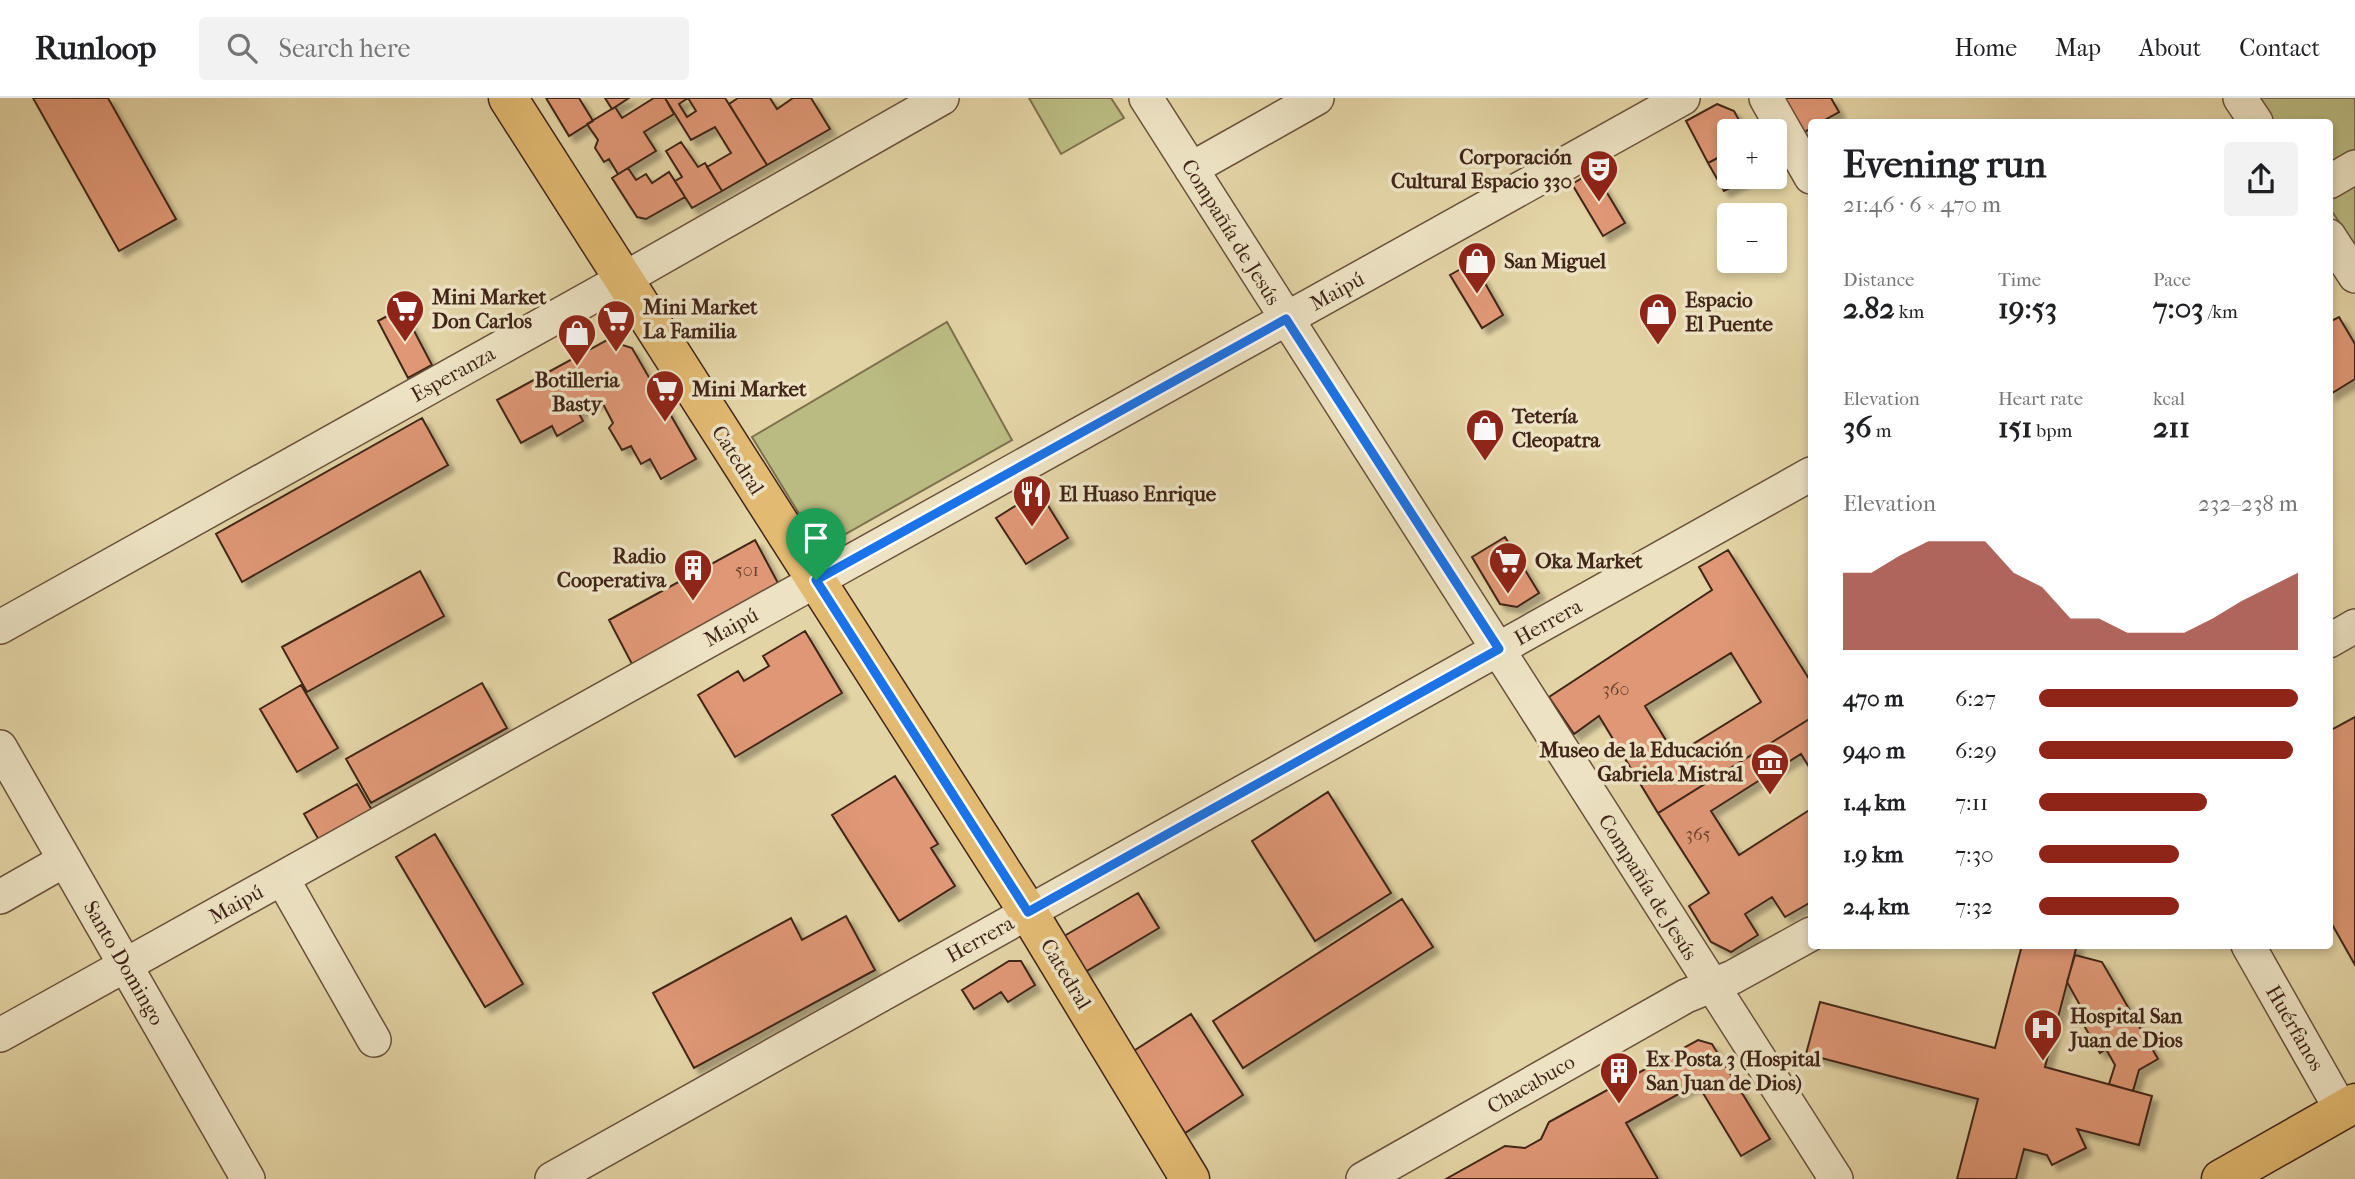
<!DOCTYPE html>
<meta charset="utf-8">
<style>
:root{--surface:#fff;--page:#f2f2f2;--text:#202124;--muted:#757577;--line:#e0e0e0;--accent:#8f2418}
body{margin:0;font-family:"IM FELL French Canon",serif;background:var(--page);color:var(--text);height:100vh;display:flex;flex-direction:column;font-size:26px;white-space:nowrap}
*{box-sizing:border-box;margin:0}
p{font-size:23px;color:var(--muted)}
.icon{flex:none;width:38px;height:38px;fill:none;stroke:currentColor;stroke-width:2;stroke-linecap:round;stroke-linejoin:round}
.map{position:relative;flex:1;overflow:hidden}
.side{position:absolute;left:1808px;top:21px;width:525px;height:830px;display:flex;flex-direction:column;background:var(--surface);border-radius:7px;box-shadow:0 4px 10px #0003}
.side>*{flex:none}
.fabs{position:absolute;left:1717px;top:21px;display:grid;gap:14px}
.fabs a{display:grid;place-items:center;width:70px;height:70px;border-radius:7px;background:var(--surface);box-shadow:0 4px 10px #0003;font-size:35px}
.pin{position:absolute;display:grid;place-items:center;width:60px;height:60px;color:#fff;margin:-72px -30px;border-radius:50% 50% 50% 0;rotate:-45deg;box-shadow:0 0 7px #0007}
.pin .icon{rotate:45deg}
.round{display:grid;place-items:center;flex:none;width:74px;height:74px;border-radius:7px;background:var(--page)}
.headline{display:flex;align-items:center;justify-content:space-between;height:119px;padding:0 35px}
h1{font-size:38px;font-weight:700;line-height:52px}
.metrics{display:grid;grid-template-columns:repeat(3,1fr);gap:10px;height:119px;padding:7px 35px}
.metrics div{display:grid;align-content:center}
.metrics b{font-size:30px;font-weight:700}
.metrics small{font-size:19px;font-weight:400}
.metrics p{font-size:19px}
.chart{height:196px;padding:14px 35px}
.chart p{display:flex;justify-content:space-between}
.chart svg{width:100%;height:126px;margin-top:7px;fill:var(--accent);opacity:.7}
ul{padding:0 35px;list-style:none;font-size:23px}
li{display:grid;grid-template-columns:112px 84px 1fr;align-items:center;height:52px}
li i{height:18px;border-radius:9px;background:var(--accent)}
header{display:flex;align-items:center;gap:42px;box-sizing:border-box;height:98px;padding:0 35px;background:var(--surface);border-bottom:2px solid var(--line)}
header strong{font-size:33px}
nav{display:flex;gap:38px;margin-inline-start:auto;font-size:24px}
.search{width:490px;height:63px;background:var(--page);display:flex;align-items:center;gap:18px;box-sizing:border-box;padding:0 24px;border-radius:7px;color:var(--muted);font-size:26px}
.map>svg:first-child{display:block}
</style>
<header>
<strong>Runloop</strong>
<div class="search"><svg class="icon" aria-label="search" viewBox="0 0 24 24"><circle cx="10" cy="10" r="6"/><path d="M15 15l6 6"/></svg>Search here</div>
<nav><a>Home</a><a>Map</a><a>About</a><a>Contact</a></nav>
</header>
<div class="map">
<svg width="2355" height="1081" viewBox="0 0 2355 1081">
<defs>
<filter id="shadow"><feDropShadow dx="6" dy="6" stdDeviation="2" flood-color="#0004"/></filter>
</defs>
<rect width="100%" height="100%" fill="#e3d4a5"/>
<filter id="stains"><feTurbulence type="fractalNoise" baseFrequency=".00286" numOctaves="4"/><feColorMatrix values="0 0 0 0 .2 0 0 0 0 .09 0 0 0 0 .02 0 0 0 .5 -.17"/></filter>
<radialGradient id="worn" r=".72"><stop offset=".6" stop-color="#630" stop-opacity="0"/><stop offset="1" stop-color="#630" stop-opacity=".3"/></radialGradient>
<path fill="#babb82" stroke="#7e704e" stroke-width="2" d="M1029,0H1111L1124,20L1061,56Z
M2258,0H2355V148L2329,109V24H2274Z
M947,224L1012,342L835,442L814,440L752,339Z"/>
<path fill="#df9775" stroke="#412519" stroke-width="2" fill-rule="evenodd" filter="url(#shadow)" d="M33,0H108L176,121L119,153Z
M546,0H579L593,23L569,38Z
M605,0H629L612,11Z
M654,0H665L674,16L644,34L656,53L618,76L609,61L604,64L595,50L598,42L587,26L615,9L622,20Z
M665,0H725L767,67L722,93L707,69L731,55L715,29L691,42ZM688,0L696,13L687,19L679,6Z
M738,0H770L777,11L793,0H811L830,31L767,67L729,6Z
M1783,0H1831L1839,14L1821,24H1811V30L1803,35Z
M1717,6L1734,13L1745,33H1729V54L1708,65L1686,23Z
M681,44L698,69L705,65L722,93L692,110L675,83L682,79L666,53Z
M1729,54V79H1751L1724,93L1708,65Z
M628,70L636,82L646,76L652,85L669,74L685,99L646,121L637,119L612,80Z
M1594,73L1625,125L1603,138L1572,86Z
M1473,164L1503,217L1482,230L1450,177Z
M402,210L432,267L408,280L378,223Z
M2339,219L2355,246V281L2329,297V224Z
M607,242L632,250L696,361L661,381L650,361L641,366L631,348L622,352L609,330L613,325L601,302L578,314L583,323L557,338L552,328L521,345L497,302Z
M422,320L448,367L242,484L216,436Z
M1039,393L1068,440L1026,466L996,420Z
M1505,439L1539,495L1517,509L1500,506L1472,459Z
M755,442L778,485L632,566L609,522Z
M1728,452L1811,584V620L1658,715L1599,618L1574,636L1549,599L1712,492L1699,469ZM1731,555L1761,604L1675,657L1645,608Z
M420,473L444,518L307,594L282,549Z
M805,533L842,595L735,659L698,597L738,573L744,583L769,568L763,558Z
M482,585L507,630L371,705L346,661Z
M301,587L338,650L297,674L260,611Z
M2355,619V867L2329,821V633Z
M1811,620V672L1801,656L1711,713L1739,757L1811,711V804L1785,819L1772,799L1745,816L1758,837L1731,854L1711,844L1689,808L1709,795L1658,715Z
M895,678L938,746L931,750L955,788L899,823L832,717Z
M357,686L373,714L320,744L304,716Z
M1328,694L1391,795L1315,843L1252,743Z
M435,736L523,886L485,909L396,759Z
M1138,795L1159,830L1080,877L1059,841Z
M1402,801L1433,849L1243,970L1213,923Z
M846,818L875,872L694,970L653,895L791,820L802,842Z
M2022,847H2077L2045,969L2152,998L2139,1047L2077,1031L2086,1050L2052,1067L2047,1057L2024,1051L2016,1081H1957L1978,1001L1806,956L1820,904L1995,950Z
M2075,857L2102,864L2158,961L2139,972L2133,993L2109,986L2115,967L2106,951L2100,955L2075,912L2081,909L2067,884Z
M1009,863H1021L1035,887L1008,904L1001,894L974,911L962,892Z
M1191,916L1243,997L1185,1035L1132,954Z
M1698,942L1712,946L1770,1041L1741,1058L1700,990L1693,988L1626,1025L1658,1081H1446L1505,1048L1525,1050L1541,1041L1549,1024Z"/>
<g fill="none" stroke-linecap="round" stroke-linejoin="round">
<g stroke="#6a513c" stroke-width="36">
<path id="minor" d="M1146,0L1836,1081
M1766,0L1811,79
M2240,0L2256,24
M1191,71L1317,0
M2329,84L2355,69
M2329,138L2355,178
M0,529L622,182L942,0
M2329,543L2355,528
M0,649L248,1081
M282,780L374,942
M0,799L65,762
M2248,847L2342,1013
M0,937L1683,0
M552,1081L1811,376
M1363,1081L1686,898L1733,879L1811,836"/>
</g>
<g stroke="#412519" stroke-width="41">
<path id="major" d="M508,0L1028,814L1190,1081
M2221,1081L2355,1005"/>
</g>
<use href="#minor" stroke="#ede3c4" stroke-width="33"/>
<use href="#major" stroke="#e2ba72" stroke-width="38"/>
</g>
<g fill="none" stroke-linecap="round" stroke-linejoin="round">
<g stroke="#fff" stroke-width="14">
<path id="route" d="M1286,221L1499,551L1028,814L816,482Z"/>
</g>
<use href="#route" stroke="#1a73e8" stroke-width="9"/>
</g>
<defs>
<g id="theatre-pin" transform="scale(2.0125)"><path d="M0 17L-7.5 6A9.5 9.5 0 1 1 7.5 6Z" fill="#8f2418" stroke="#ede3c4"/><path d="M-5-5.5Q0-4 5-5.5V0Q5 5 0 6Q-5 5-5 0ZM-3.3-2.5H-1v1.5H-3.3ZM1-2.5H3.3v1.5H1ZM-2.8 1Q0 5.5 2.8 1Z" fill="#fff"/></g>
<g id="shop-pin" transform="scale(2.0125)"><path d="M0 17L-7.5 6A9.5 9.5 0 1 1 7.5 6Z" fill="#8f2418" stroke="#ede3c4"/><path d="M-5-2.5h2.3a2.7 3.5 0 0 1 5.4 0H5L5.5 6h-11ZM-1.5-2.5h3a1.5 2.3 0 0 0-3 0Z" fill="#fff"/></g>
<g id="supermarket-pin" transform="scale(2.0125)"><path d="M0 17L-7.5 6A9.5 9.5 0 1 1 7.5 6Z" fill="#8f2418" stroke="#ede3c4"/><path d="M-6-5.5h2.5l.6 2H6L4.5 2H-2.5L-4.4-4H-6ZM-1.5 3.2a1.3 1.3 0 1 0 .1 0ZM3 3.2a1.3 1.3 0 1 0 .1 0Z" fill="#fff"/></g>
<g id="restaurant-pin" transform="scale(2.0125)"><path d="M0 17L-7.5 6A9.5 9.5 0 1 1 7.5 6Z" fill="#8f2418" stroke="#ede3c4"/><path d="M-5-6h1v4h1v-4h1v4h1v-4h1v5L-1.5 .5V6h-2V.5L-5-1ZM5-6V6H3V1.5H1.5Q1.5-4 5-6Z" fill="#fff"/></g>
<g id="building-pin" transform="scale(2.0125)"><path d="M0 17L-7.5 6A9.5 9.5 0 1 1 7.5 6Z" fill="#8f2418" stroke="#ede3c4"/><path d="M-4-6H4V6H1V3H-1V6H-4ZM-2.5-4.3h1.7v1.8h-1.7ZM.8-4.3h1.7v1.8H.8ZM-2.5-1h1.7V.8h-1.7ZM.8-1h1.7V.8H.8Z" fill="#fff"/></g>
<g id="museum-pin" transform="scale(2.0125)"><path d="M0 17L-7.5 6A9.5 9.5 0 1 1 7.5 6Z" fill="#8f2418" stroke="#ede3c4"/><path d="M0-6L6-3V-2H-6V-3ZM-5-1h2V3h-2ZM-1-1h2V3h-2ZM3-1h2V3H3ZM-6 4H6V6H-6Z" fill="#fff"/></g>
<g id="hospital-pin" transform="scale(2.0125)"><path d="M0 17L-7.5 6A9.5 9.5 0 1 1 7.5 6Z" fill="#8f2418" stroke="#ede3c4"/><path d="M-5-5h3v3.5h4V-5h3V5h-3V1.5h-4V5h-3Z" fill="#fff"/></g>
</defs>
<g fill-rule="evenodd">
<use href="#theatre-pin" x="1599" y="71"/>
<use href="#shop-pin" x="1477" y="163"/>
<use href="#supermarket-pin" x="405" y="211"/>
<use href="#shop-pin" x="1658" y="214"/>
<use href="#supermarket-pin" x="616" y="221"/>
<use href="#shop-pin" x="577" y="235"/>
<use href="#supermarket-pin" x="665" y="291"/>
<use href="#shop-pin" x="1485" y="330"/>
<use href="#restaurant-pin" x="1032" y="396"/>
<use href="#supermarket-pin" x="1508" y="463"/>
<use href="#building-pin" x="693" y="470"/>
<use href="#museum-pin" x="1770" y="664"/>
<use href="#hospital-pin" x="2043" y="930"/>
<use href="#building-pin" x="1619" y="973"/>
</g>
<g text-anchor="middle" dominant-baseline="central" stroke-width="7" stroke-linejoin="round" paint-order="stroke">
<g font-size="18" fill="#684230">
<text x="747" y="472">501</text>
<text x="1616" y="591">360</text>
<text x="1698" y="736">365</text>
</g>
<g font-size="21" font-weight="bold" fill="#412519" stroke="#ede3c4" text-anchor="start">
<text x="1572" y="59" text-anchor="end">Corporación<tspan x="1572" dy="24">Cultural Espacio 330</tspan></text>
<text x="1504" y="163">San Miguel</text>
<text x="432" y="199">Mini Market<tspan x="432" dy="24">Don Carlos</tspan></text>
<text x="1685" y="202">Espacio<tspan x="1685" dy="24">El Puente</tspan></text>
<text x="643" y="209">Mini Market<tspan x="643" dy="24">La Familia</tspan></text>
<text x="577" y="282" text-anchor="middle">Botilleria<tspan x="577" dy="24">Basty</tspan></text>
<text x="692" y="291">Mini Market</text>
<text x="1512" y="318">Tetería<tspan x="1512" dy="24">Cleopatra</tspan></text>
<text x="1059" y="396">El Huaso Enrique</text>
<text x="666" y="458" text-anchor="end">Radio<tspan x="666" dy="24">Cooperativa</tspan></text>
<text x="1535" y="463">Oka Market</text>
<text x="1743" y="652" text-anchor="end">Museo de la Educación<tspan x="1743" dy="24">Gabriela Mistral</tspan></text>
<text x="2070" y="918">Hospital San<tspan x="2070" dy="24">Juan de Dios</tspan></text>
<text x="1646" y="961">Ex Posta 3 (Hospital<tspan x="1646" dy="24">San Juan de Dios)</tspan></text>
</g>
<g font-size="21" fill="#412519" stroke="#ede3c4">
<text transform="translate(1231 134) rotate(58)">Compañía de Jesús</text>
<text transform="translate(1337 193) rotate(-29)">Maipú</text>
<text transform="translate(453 276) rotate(-29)">Esperanza</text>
<text transform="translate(738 362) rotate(57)">Catedral</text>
<text transform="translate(1548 524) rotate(-29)">Herrera</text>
<text transform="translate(731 529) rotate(-29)">Maipú</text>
<text transform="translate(1648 789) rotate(58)">Compañía de Jesús</text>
<text transform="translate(236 806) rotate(-29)">Maipú</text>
<text transform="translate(980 841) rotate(-29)">Herrera</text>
<text transform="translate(124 865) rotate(60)">Santo Domingo</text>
<text transform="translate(1066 876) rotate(59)">Catedral</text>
<text transform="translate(2295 930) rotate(60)">Huérfanos</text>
<text transform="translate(1531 986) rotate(-30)">Chacabuco</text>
</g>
</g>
<rect width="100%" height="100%" filter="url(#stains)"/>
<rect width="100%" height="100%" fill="url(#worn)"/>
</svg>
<div class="fabs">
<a>+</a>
<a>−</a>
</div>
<div class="pin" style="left:816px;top:482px;background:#1e9e55"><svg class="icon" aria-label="arrive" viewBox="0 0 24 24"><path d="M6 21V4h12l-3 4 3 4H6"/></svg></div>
<section class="side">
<div class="headline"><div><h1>Evening run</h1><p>21:46 · 6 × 470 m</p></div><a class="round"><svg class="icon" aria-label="share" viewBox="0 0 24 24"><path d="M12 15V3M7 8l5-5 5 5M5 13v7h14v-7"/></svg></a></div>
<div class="metrics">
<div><p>Distance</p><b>2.82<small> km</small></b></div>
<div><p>Time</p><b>19:53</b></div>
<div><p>Pace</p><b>7:03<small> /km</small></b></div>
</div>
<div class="metrics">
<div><p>Elevation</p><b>36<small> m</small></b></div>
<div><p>Heart rate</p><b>151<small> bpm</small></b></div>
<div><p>kcal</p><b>211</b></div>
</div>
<div class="chart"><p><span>Elevation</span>232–238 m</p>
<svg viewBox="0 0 160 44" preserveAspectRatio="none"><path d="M0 44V17L10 17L20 11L30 6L40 6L50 6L60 17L70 22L80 33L90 33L100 38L110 38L120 38L130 33L140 27L150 22L160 17V44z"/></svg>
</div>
<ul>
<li><b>470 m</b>6:27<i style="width:100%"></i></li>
<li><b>940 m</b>6:29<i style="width:98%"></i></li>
<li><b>1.4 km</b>7:11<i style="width:65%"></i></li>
<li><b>1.9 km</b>7:30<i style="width:54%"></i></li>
<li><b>2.4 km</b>7:32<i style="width:54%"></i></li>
</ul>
</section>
</div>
